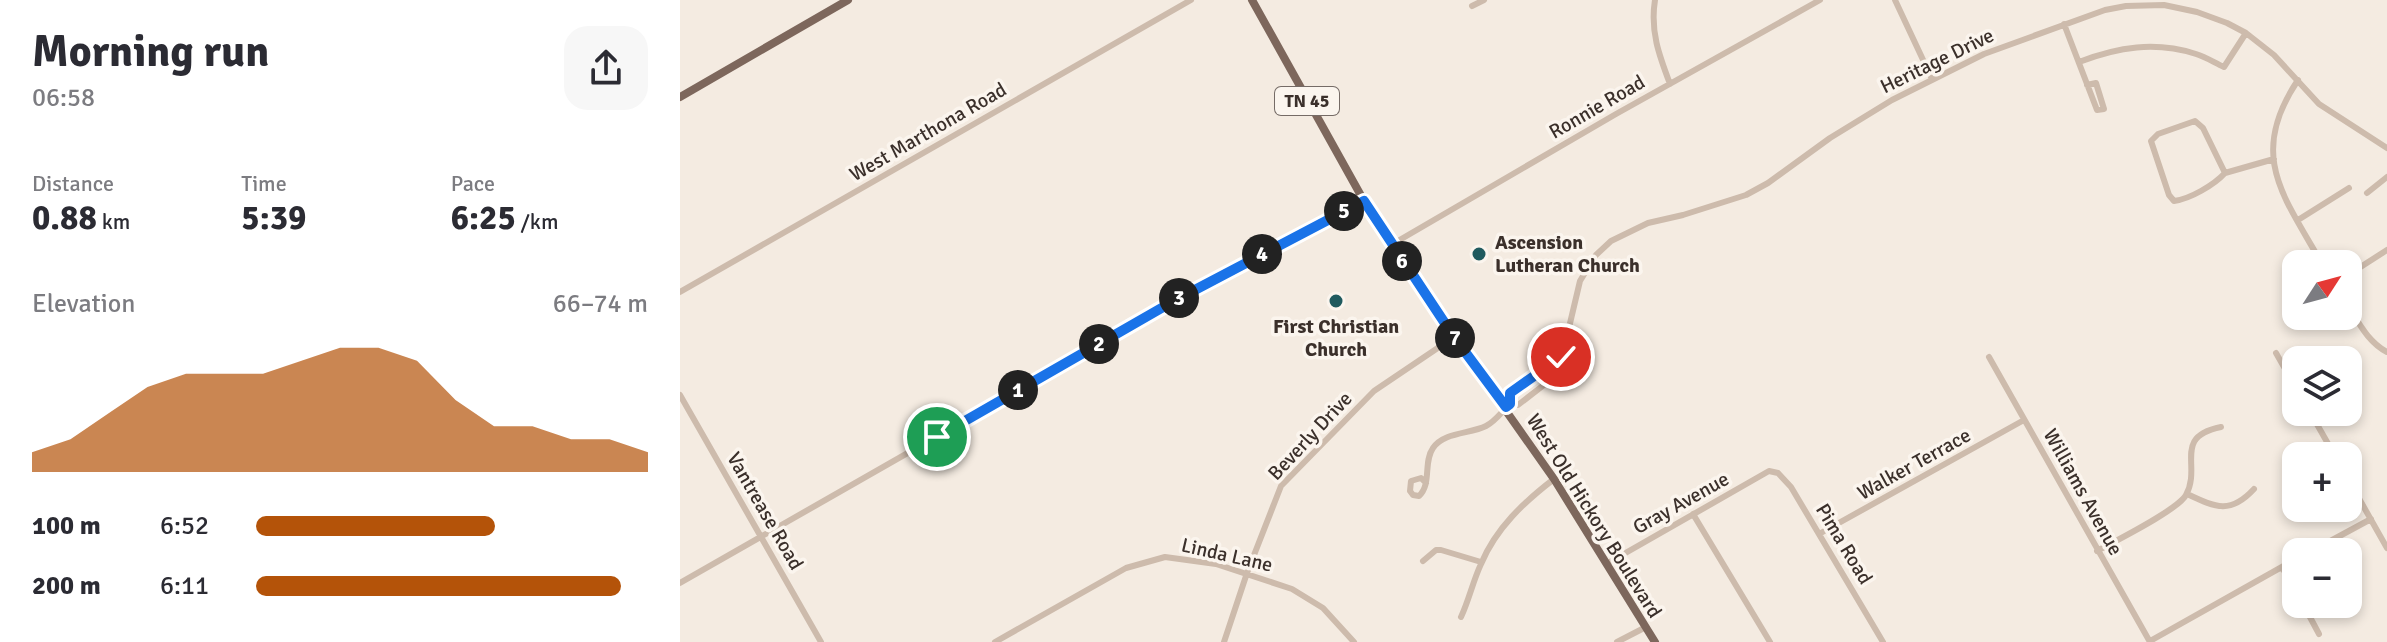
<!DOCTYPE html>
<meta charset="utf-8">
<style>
:root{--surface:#fff;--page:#f7f7f7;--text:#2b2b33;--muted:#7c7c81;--accent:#b45309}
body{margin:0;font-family:Signika,sans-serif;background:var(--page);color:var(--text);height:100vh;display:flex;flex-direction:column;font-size:30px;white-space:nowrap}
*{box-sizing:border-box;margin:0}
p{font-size:26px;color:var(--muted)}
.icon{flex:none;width:44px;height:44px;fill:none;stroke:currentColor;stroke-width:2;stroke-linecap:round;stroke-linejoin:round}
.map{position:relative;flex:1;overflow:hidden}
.panel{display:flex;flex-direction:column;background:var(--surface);width:680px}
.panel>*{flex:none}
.needle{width:52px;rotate:54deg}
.controls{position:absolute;left:1602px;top:250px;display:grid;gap:16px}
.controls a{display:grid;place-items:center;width:80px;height:80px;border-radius:16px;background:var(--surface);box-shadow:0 4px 12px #0003;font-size:40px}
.pin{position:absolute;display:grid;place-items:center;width:68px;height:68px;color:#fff;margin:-34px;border:4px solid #fff;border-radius:50%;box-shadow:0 2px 8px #0007}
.km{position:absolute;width:40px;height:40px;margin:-20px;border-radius:50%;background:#222;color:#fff;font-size:22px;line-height:40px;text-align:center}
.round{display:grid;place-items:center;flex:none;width:84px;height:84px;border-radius:24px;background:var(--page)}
.head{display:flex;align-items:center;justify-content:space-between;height:136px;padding:0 32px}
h1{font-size:44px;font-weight:700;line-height:60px}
.metrics{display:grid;grid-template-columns:repeat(3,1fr);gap:12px;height:136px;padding:8px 32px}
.metrics div{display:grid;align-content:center}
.metrics b{font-size:34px;font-weight:700}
.metrics small{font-size:22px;font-weight:400}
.metrics p{font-size:22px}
.chart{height:224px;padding:16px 32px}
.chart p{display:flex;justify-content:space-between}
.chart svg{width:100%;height:144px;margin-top:8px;fill:var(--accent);opacity:.7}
ul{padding:0 32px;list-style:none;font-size:26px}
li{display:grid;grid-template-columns:128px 96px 1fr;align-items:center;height:60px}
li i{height:20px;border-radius:10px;background:var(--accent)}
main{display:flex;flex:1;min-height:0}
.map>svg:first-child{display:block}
</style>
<main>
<section class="panel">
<div class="head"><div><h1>Morning run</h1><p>06:58</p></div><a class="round"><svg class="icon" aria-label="share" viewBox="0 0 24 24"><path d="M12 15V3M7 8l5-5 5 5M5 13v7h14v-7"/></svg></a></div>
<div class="metrics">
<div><p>Distance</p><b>0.88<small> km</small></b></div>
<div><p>Time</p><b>5:39</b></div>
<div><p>Pace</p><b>6:25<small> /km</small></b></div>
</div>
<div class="chart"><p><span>Elevation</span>66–74 m</p>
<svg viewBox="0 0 160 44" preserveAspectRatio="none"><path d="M0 44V38L10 34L20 26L30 18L40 14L50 14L60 14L70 10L80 6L90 6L100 10L110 22L120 30L130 30L140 34L150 34L160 38V44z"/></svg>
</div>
<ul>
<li><b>100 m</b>6:52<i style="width:61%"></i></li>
<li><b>200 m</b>6:11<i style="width:93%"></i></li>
</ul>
</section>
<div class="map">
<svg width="1707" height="642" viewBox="0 0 1707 642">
<rect width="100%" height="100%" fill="#f4ebe1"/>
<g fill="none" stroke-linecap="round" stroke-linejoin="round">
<path stroke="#cdbbac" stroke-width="6" d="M975,0C970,31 979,55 990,84
M1215,0L1252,79
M792,6L804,0
M1384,24L1417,110L1424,109L1416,83L1407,85
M1399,62C1438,47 1475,41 1516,54C1526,57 1535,63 1544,67L1566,33
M1618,80C1567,156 1604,196 1642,264
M1545,173L1523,128L1515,121L1478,134L1471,141L1489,195L1494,201C1510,199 1534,185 1545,173L1594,159
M1687,193L1707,177
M1618,220L1669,188
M711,245L936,114L1140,0
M1668,275L1707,250
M0,292L511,0
M1668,306C1679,323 1688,342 1707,352
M1596,353L1616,388
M1309,357L1470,642
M0,395L141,642
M830,404V393L881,357
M1630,412L1655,456
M1668,479L1707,548
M746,483L741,478L731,481L730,491L733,495L739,496C752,484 743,462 753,448C764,432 790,434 806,426C816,421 822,411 830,404L838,405L878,374L900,281L916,255L931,241L968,223L1003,215L1066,195L1088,183L1150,138L1212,100L1304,54L1425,10L1446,6L1484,5L1517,12L1547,23L1566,33L1594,55L1639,104L1707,148
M1507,494C1535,507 1550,515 1574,489
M1013,514L1090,642
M1139,534L1344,420
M1417,551C1435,541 1498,510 1506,495C1522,466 1492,437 1541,427
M1630,552L1691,519
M743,561L756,550H761L801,562
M928,563L1089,471L1098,473L1111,487L1203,642
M1602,567L1616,592
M0,583L492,302L684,201
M1623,604L1639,634
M781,617C789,600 793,581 801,564C816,528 844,502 874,479
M1470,641L1616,559
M315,642L446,568L485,557L536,564L612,589L643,608L674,642
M544,642L567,573L601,486L694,391L774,337
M937,642L966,627"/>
<path stroke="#7d675c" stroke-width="8" d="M572,0L684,201L774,337L874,479L975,642
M0,97L168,0"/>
</g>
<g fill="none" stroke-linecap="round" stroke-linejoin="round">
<g stroke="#fff" stroke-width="16">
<path id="route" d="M257,437L492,302L684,201L774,337L826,407L830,404V393L881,357"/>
</g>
<use href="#route" stroke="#1a73e8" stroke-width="10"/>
</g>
<g fill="#1f5a5e" stroke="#fbf5ee" stroke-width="3">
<circle cx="799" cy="254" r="8"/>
<circle cx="656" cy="301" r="8"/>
</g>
<g text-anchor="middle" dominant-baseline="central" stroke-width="7" stroke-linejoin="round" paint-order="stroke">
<rect fill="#fbf5ee" stroke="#756b66" stroke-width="2" x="595" y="87" width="64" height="28" rx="6"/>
<g font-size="18" font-weight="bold" fill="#3b302b">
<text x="627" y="101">TN 45</text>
</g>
<g font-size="20" fill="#3b302b" stroke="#fbf5ee">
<text transform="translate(1257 61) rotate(-26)">Heritage Drive</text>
<text transform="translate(917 107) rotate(-30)">Ronnie Road</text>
<text transform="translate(248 132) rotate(-30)">West Marthona Road</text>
<text transform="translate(630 436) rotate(-47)">Beverly Drive</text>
<text transform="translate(1234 464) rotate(-29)">Walker Terrace</text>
<text transform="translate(1403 492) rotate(61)">Williams Avenue</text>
<text transform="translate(1001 503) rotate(-29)">Gray Avenue</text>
<text transform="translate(85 511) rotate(60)">Vantrease Road</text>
<text transform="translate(914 516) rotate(58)">West Old Hickory Boulevard</text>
<text transform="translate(1164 544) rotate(59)">Pima Road</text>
<text transform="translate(547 555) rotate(13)">Linda Lane</text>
</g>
<g font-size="20" font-weight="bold" fill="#3b302b" stroke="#fbf5ee" text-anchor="start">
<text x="815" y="242">Ascension<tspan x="815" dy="23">Lutheran Church</tspan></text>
<text x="656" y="326" text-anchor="middle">First Christian<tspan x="656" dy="23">Church</tspan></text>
</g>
</g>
</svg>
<div class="controls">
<a><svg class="needle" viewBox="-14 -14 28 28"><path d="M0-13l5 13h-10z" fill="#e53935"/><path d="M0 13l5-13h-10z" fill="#7c7c81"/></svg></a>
<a><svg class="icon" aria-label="layers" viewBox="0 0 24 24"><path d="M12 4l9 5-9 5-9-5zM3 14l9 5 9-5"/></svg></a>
<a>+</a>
<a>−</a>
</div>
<div class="pin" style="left:257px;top:437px;background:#1e9e55"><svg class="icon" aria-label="arrive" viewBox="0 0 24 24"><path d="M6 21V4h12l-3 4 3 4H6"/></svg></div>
<div class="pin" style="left:881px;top:357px;background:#d93025"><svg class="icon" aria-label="check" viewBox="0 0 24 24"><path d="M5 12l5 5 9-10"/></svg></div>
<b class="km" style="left:338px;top:390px">1</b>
<b class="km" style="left:419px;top:344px">2</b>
<b class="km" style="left:499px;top:298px">3</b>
<b class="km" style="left:582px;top:254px">4</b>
<b class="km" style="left:664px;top:211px">5</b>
<b class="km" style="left:722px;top:261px">6</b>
<b class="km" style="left:775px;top:338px">7</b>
</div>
</main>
